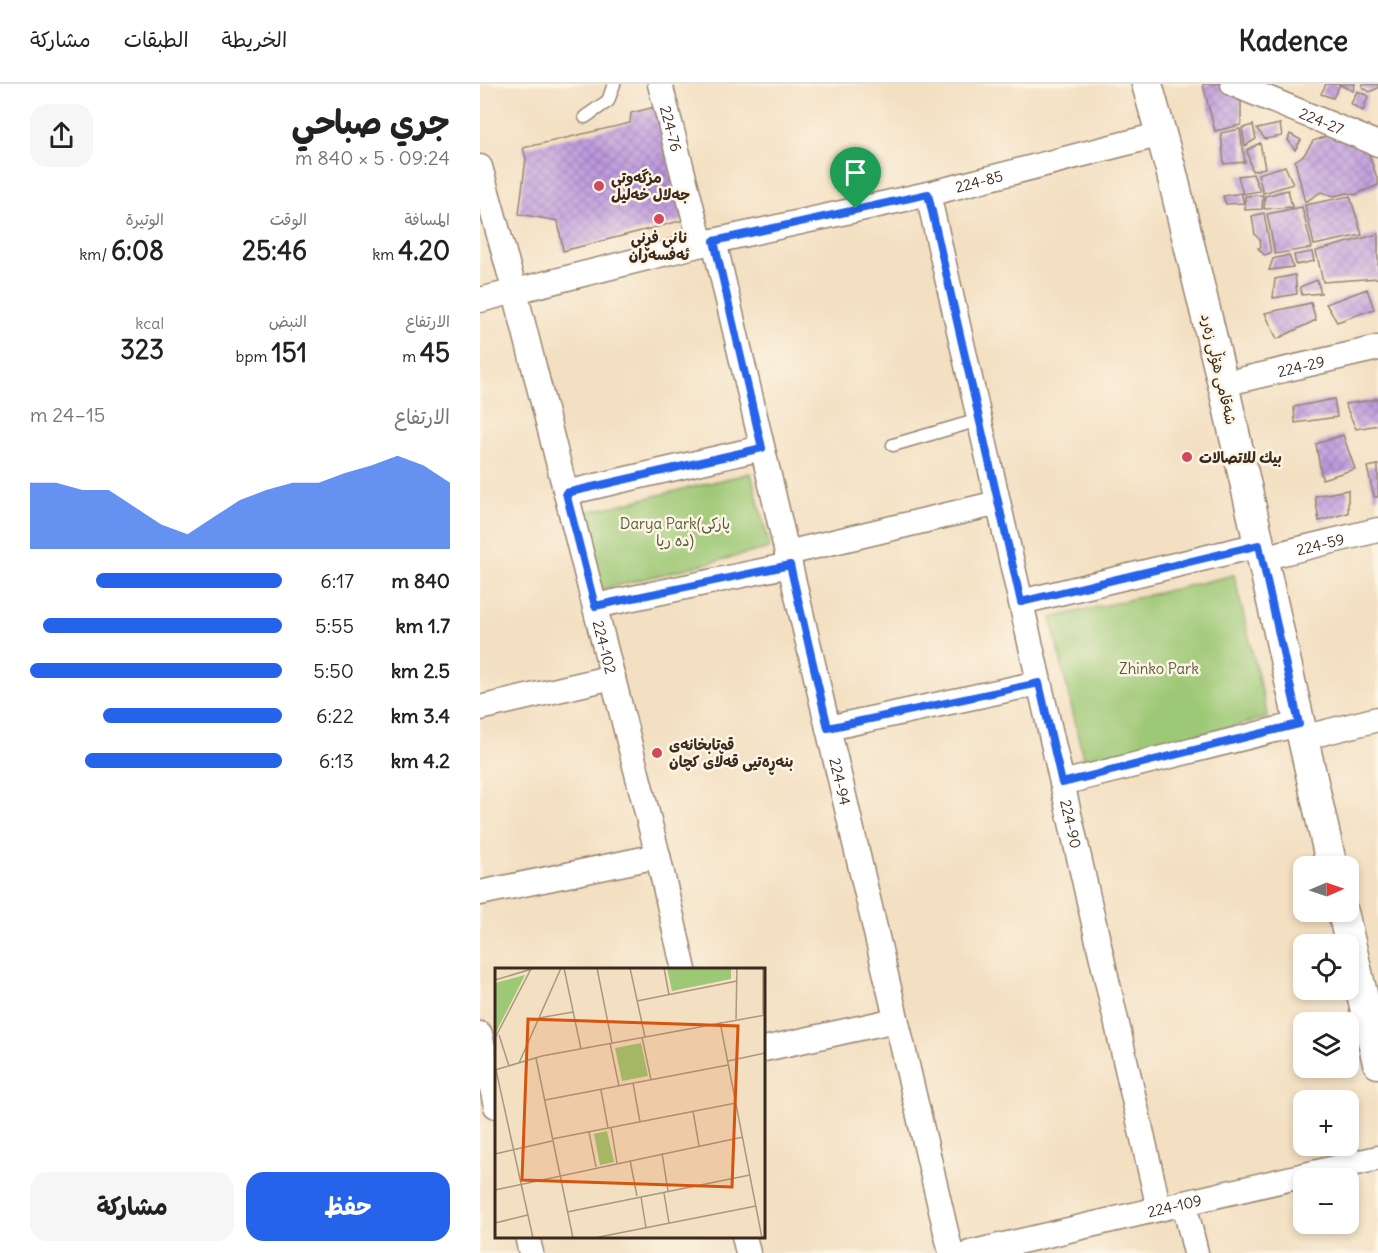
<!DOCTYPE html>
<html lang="ar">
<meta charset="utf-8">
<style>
:root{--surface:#fff;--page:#f6f6f6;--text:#222;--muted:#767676;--line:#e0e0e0;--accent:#2563eb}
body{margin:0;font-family:Delius,"Playpen Sans Arabic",sans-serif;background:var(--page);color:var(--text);direction:rtl;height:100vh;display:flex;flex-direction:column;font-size:22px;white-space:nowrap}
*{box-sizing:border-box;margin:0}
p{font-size:20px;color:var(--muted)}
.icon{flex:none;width:33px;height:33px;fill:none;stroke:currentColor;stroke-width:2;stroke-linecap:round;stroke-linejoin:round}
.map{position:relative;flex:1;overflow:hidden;direction:ltr}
.details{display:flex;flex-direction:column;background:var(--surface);width:480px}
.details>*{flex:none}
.needle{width:39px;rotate:88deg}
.tools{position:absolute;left:813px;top:772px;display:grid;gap:12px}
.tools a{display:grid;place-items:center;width:66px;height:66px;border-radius:12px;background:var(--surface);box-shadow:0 3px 9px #0003;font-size:30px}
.pin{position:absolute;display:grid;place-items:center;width:51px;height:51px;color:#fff;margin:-62px -26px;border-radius:50% 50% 50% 0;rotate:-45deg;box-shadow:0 0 6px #0007}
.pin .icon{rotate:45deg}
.round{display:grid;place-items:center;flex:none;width:63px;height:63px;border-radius:18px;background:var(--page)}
.overview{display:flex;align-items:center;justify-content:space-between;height:102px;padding:0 30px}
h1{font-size:33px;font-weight:700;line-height:45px}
.figures{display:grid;grid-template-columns:repeat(3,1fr);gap:9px;height:102px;padding:6px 30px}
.figures div{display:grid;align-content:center}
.figures b{font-size:26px;font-weight:700}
.figures small{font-size:16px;font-weight:400}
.figures p{font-size:16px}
.chart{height:168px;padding:12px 30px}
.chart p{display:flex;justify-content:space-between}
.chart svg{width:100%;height:108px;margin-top:6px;fill:var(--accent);opacity:.7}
.button{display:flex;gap:12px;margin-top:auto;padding:12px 30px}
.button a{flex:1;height:69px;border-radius:18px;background:var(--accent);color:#fff;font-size:24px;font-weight:700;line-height:69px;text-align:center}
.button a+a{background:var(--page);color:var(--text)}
ul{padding:0 30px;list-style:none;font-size:20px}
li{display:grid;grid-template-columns:96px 72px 1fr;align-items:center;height:45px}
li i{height:15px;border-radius:8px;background:var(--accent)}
header{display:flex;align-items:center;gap:36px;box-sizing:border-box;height:84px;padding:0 30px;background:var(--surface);border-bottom:2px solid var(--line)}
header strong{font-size:28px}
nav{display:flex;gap:33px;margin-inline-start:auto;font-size:21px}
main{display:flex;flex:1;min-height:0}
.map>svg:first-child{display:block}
</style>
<header>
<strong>Kadence</strong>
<nav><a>الخريطة</a><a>الطبقات</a><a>مشاركة</a></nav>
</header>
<main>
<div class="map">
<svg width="898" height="1169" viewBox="0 0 898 1169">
<defs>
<pattern id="building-cross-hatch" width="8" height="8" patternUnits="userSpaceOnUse" patternTransform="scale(1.5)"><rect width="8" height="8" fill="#bb97de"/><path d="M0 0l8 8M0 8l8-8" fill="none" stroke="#997bb3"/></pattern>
</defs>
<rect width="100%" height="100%" fill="#fcf5e5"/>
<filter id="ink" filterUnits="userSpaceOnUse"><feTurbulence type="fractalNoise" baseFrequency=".0167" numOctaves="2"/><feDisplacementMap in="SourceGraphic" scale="12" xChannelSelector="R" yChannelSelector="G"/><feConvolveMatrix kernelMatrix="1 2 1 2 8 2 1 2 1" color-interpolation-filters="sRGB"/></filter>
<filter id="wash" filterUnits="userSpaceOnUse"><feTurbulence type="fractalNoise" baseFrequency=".008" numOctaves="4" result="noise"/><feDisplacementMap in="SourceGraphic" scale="24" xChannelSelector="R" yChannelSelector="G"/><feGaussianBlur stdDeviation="1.35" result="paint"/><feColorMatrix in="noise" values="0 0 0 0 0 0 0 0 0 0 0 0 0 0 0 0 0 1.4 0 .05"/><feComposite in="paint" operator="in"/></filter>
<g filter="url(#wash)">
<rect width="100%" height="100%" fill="#f3dfc1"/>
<path fill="#9dc875" stroke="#6c794a" stroke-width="1.5" d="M271,389L290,464L118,506L100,430Z
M754,491L788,634L604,677L571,534Z"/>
<g id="blocks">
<path fill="url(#building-cross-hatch)" d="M724,0H742L761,9V41L735,47L723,1Z
M846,0H875L873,7L860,1L853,14L841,10Z
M883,0H898V4L890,8L882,3Z
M877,7L888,12L883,27L871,20Z
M175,23L204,136L83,167L78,137L39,130L46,74L43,64L150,39L151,29Z
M800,40L802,52L785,55L777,45Z
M773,41L776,55L765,62L762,44Z
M760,45L765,78L744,80L741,49Z
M810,50L821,56L815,66L808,56Z
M850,51L885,58L898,97V101L875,111L868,109L854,112L841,108L825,118L815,77L824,71L833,57Z
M780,59L785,84L772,87L767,66Z
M805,82L813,100L783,109L778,90Z
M773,90L780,107L763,110L758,92Z
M808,106L812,123L784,125L785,112Z
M761,109L764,119L746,120L743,112Z
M783,111L782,125L765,126V112Z
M870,112L882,151L834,161L825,121Z
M822,123L832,164L795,170L787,130Z
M784,129L791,169L784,171L778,164L781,163L780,156L775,151L772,132Z
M898,150V194L843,198L836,167Z
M832,168L834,177L816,181L814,171Z
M809,171L813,183L789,186L793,175Z
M815,191L817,210L793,214L795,195Z
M837,196L841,209L822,211L820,203Z
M887,205L894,225L857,238L846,220Z
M831,219L836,236L797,255L785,229Z
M854,315L857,333L815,339L814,323Z
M898,315V341L876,345L865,320Z
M863,351L875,385L842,395L836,360Z
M898,381V413H894L887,383Z
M868,406V429L839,437L835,412Z"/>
</g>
</g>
<g filter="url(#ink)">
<use href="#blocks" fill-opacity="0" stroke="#978470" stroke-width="1.5"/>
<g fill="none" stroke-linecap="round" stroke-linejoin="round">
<g stroke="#978470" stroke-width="15">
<path id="service" d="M105,33L128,17L134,0
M413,361L499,336"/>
</g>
<g stroke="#978470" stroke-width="27">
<g id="minor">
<path id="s1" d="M180,0L221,160"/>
<path id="s2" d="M753,0L898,60"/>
<path id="s3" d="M0,83L35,208L178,772L204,886"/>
<path id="s4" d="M448,110L679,1125"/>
<path id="s5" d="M234,157L471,1169"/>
<path id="s6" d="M0,216L234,157L448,110L682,50"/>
<path id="s7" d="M743,300L898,264"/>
<path d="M86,409L282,364"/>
<path d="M307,469L518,419"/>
<path id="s8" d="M782,474L898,446"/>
<path d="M541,518L779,461"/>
<path d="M115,522L310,481"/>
<path d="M0,624L133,593"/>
<path d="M348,644L559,599"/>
<path d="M822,654L898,635"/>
<path d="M582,699L819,640"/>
<path d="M0,809L178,772"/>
<path d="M0,950L16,1022"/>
<path d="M284,965L416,936"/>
<path d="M704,1119L716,1169"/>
<path d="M47,1152L51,1169"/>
<path d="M264,1152L268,1169"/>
<path id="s9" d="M490,1169L898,1074"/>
</g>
</g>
<g stroke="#978470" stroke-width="33">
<path id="tertiary" d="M667,0L691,86L743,300L852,783
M863,828L898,979"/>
</g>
<use href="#service" stroke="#fff" stroke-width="12"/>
<use href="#minor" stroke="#fff" stroke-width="24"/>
<use href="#tertiary" stroke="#fff" stroke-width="30"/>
</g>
</g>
<g fill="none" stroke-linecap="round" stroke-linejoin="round" filter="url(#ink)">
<g stroke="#fff" stroke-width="12">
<path id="route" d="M448,110L541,518L779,461L819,640L582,699L559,599L348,644L310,481L115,522L86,409L282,364L234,157Z"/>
</g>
<use href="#route" stroke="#2563eb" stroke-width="8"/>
</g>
<g fill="#d1495b" stroke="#fcf5e5" stroke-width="2">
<circle cx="119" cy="102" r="6"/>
<circle cx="179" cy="135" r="6"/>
<circle cx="707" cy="373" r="6"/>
<circle cx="177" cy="669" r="6"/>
</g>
<g text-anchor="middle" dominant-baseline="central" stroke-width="5" stroke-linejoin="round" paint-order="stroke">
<g font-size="15" fill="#3b2a1e" stroke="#fcf5e5">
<text stroke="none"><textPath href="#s2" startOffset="96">224-27</textPath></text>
<text stroke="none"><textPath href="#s1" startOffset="46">224-76</textPath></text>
<text stroke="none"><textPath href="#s6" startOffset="513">224-85</textPath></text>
<text stroke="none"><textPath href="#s7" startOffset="80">224-29</textPath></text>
<text transform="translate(739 285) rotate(77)">شەقامی هۆڵی زەرد</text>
<text stroke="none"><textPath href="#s8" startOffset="60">224-59</textPath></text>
<text stroke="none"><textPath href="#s3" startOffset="496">224-102</textPath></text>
<text stroke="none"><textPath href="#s5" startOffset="555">224-94</textPath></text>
<text stroke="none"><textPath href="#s4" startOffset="646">224-90</textPath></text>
<text stroke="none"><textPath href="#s9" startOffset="210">224-109</textPath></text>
</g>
<g font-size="15" font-weight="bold" fill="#3b2a1e" stroke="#fcf5e5" text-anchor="start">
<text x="131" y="93">مزگەوتی<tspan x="131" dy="17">جەلال خەلیل</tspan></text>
<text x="179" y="153" text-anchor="middle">نانی فڕنی<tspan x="179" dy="17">ئەفسەران</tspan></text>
<text x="719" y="373">بيك للاتصالات</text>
<text x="189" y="660">قوتابخانەی<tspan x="189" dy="17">بنەڕەتیی قەڵای کچان</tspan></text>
</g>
<g font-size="15" fill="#585938" stroke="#fcf5e5">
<text x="195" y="439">Darya Park(پارکی<tspan x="195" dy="17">ده ریا)</tspan></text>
<text x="679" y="584">Zhinko Park</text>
</g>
</g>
<g transform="translate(15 884)">
<rect width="270" height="270" fill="#f3dfc1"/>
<path d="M172,0H236V11L177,23ZM30,7L1,64L0,15ZM146,75L153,108L127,113L120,80ZM112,163L119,194L105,197L99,166Z" fill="#9dc875"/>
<path fill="none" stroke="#a99780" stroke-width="1.5" d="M69,0L86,81M102,0L117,75M135,0L150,69M169,0L174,27M268,0V46M0,12L40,0M142,33L242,13M44,50L78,44M241,51L242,0M225,54L267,270M4,67L14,98M147,69L156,112M0,70L36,1M115,75L124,118M41,90L78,270M233,93L270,85M24,95L66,0M0,102L47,88L270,47M1,102L38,270M138,115L145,154M106,122L113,160M50,132L233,97M198,143L204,178M116,159L122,195M94,164L101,199M57,171L241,135M167,185L173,223M0,186L57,173M135,192L142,228M0,222L248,169M169,225L174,255M146,229L151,260M72,244L255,207M0,255L33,247M99,270L261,238"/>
<path fill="#d7540e" fill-opacity="0.15" stroke="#d7540e" stroke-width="3" d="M33,51L243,58L237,219L27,212Z"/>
<rect width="270" height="270" fill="none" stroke="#3b2a1e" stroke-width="3"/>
</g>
</svg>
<div class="tools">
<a><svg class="needle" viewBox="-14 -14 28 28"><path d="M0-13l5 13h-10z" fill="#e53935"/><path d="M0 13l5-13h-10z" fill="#767676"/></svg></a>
<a><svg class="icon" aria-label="locate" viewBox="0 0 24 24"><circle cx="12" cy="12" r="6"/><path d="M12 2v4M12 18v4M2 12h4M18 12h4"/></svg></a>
<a><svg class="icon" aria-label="layers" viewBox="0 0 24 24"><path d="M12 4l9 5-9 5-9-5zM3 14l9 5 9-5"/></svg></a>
<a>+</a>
<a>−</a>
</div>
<div class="pin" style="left:376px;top:125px;background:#1e9e55"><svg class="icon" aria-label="arrive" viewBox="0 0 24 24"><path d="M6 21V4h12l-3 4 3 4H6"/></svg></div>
</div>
<section class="details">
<div class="overview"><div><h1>جري صباحي</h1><p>09:24 · 5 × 840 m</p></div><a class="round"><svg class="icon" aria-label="share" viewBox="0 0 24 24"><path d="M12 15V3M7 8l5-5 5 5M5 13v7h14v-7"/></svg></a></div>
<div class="figures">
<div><p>المسافة</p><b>4.20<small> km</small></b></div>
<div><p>الوقت</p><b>25:46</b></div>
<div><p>الوتيرة</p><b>6:08<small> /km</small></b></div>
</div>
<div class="figures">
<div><p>الارتفاع</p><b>45<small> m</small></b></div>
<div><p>النبض</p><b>151<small> bpm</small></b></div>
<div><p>kcal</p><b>323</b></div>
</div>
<div class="chart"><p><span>الارتفاع</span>15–24 m</p>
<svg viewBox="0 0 160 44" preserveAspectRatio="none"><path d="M0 44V17L10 17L20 20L30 20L40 27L50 34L60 38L70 31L80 24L90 20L100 17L110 17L120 13L130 10L140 6L150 10L160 17V44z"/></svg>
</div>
<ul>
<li><b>840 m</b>6:17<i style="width:74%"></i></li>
<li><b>1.7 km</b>5:55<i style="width:95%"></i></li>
<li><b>2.5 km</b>5:50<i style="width:100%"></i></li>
<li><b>3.4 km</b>6:22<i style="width:71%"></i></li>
<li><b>4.2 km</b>6:13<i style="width:78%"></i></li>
</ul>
<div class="button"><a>حفظ</a><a>مشاركة</a></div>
</section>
</main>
